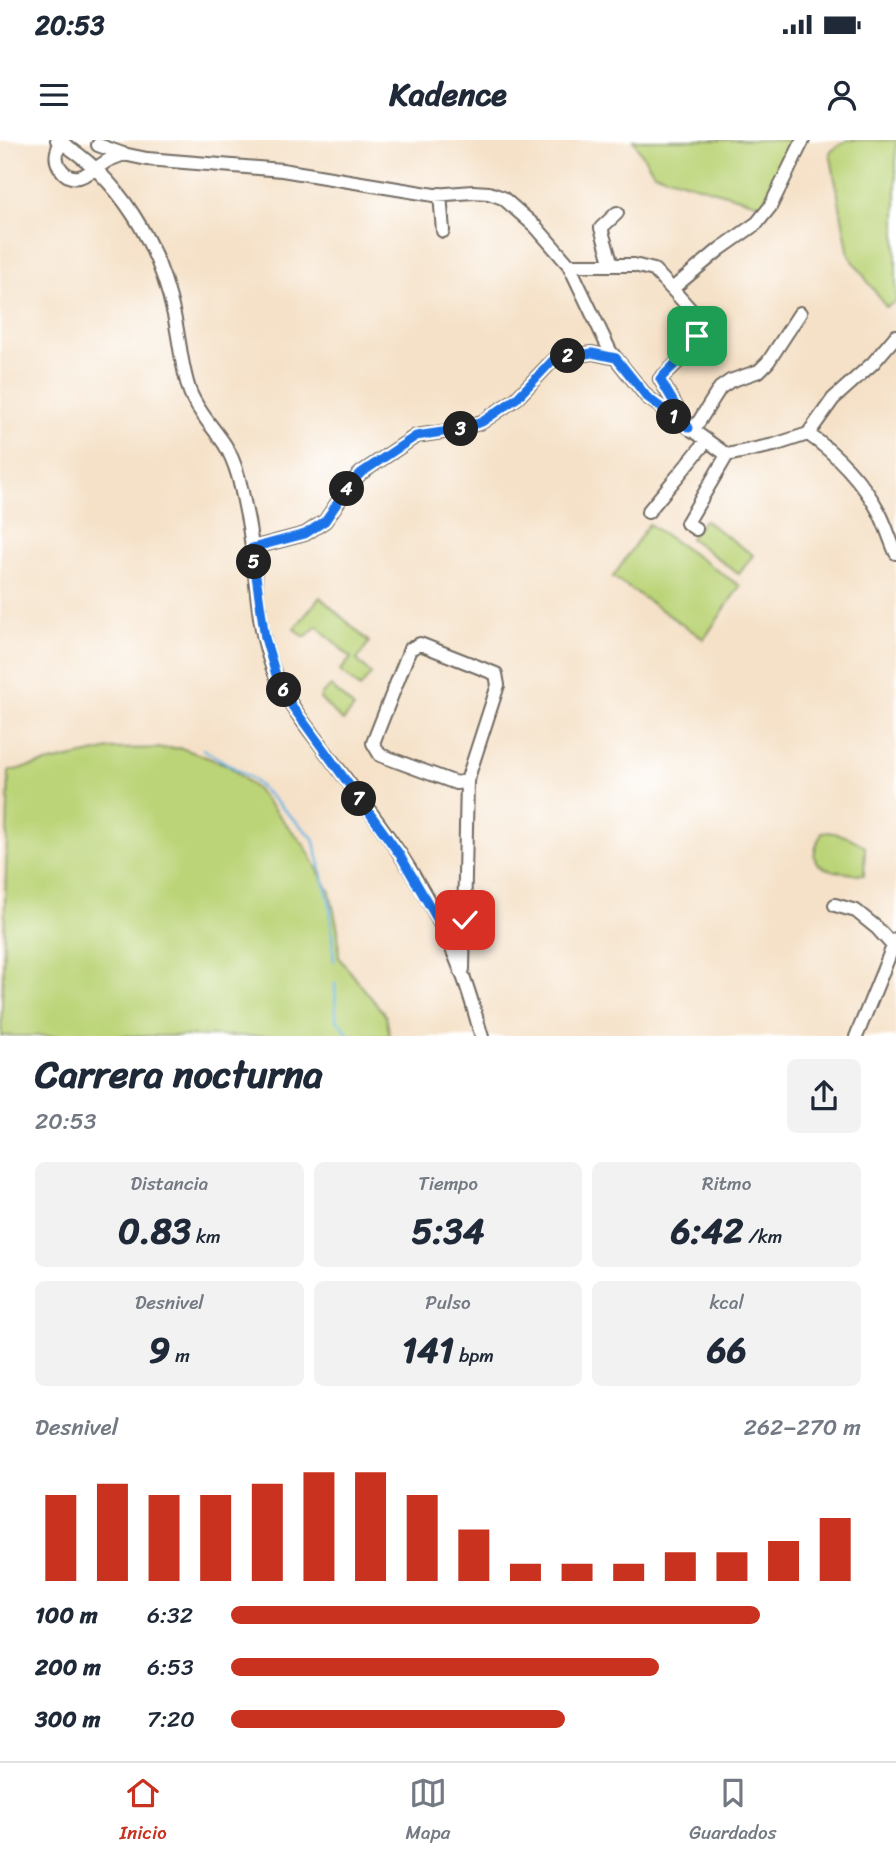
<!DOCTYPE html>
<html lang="es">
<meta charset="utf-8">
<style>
:root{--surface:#fff;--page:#f2f2f3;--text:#1f2937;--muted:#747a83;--line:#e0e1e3;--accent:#c8321e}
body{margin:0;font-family:Sriracha,sans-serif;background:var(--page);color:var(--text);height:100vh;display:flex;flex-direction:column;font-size:26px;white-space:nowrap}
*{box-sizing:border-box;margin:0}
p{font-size:23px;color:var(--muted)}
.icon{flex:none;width:38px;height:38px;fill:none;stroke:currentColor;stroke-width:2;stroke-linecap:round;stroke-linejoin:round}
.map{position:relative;height:896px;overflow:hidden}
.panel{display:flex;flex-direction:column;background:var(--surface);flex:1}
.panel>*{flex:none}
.pin{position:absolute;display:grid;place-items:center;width:60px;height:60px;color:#fff;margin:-30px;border-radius:14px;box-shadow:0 4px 10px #0006}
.km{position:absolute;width:35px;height:35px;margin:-18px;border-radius:50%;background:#222;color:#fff;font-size:19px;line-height:35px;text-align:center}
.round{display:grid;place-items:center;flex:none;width:74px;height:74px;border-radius:10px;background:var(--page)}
.summary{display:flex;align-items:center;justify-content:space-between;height:119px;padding:0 35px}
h1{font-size:38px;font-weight:700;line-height:52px}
.metrics{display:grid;grid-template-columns:repeat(3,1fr);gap:10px;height:119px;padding:7px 35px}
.metrics div{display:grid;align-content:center;border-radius:10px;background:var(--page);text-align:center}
.metrics b{font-size:35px;font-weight:700}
.metrics small{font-size:19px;font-weight:400}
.metrics p{font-size:19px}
.chart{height:196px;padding:14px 35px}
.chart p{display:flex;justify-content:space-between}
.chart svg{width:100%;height:126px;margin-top:7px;stroke:var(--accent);stroke-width:6}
ul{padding:0 35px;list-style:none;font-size:23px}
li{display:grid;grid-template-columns:112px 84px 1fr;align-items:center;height:52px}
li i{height:18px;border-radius:9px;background:var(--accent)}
.status{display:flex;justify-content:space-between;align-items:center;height:49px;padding:0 35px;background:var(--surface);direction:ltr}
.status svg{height:19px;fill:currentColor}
header{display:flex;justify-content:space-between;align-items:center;height:91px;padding:0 35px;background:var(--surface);font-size:32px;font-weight:700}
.dock{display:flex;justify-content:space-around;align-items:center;height:98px;border-top:2px solid var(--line);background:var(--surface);font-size:19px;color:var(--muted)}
.dock a{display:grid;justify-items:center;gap:4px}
.dock .selected{color:var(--accent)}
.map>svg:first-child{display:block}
</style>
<div class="status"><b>20:53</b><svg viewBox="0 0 49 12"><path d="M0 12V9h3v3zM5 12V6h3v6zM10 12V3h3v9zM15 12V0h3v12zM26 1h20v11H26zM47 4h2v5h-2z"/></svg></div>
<header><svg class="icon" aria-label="menu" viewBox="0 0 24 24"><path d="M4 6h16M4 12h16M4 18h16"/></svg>Kadence<svg class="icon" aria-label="person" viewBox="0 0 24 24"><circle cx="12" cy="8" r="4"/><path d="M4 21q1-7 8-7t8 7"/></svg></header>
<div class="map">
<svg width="896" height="897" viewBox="0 0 896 897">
<rect width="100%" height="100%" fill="#fff"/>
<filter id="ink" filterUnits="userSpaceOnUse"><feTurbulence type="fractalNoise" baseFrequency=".0143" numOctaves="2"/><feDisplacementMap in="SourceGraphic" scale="14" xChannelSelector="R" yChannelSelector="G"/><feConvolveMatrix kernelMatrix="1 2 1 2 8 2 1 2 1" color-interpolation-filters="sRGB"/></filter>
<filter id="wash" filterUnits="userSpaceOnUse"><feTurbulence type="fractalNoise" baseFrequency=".00686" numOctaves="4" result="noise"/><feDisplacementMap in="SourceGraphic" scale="28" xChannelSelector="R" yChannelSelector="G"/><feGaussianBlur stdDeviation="1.57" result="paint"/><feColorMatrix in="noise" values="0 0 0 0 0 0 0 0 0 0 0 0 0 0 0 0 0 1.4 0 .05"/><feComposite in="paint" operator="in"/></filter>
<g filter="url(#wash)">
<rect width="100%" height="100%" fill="#f5e1c7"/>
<path fill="#bcd478" stroke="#748052" stroke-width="2" d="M633,0H803L770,67L654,33Z
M847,0H896V162L886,167L849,115L830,12Z
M704,380L753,415L739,434L690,398Z
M649,384L740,446L704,499L613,437Z
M320,457L369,502L357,520L371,534L360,548L340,531L351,518L317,486L305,497L294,489Z
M331,546L354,568L343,581L320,559L322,554Z
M181,608L228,625L256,649L305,706L330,752L338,790L339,818L386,876L390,896H1L9,631L110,609Z
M822,692C836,691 855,699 865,707L864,735C854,735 844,732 835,731C807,725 813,713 822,692Z"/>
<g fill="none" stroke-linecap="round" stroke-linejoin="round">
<path stroke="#6ab6e3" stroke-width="2.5" d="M203,609L251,638L313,698L330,764L334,821
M335,843L336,879L347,891L349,897"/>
</g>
</g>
<g filter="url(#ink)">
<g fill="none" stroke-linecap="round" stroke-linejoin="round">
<g stroke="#726b62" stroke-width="16">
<path id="minor" d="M57,0C120,37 159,105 174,175C180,201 181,227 190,252C198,272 213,287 225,305C238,326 242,352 247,376C258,428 254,487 276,536C287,561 303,582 319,603C346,640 375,676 400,714C424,751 446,791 461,831C470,852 475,875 482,897
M63,0C57,8 54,17 59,26C73,50 92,30 107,21C112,18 118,17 123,14
M98,5L123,14L147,19L282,30L434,55L473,52L489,53L503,58L536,87L569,125L610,211L647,257L727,315L774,305L808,294C836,313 863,342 879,372C886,385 890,400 896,413
M440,54L443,91
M569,125H634L654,130L672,149L720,109L757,83L770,67L803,0
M612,125L601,88L617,73
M672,149L700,180C695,209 681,219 660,239L687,285
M693,291L720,248L730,241L759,231L768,222L800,173
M808,294L833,259L873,223L896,196
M648,372C667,348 687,326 706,301
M696,389L687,383L727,315
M252,408L305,394L325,381L351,343L361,333L416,296L456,290L482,282L517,258L554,219L592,213L616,218
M835,765L856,771L877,788L893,806
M463,829L467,641L498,545L496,534L420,504L410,509L373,603L380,615L456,643L467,641
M856,897L896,799"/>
</g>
<use href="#minor" stroke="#fff" stroke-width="12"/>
</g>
</g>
<g fill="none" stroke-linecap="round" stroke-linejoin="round" filter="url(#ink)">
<g stroke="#fff" stroke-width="14">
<path id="route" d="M465,780L443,789L400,715L292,566L276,535L265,498L252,408L305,394L325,381L351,343L361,333L416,296L456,290L482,282L517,258L554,219L592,213L616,218L647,257L689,288L660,239L690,209L697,196"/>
</g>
<use href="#route" stroke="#1a73e8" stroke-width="9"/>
</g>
</svg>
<div class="pin" style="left:697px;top:196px;background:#1e9e55"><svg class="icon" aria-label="arrive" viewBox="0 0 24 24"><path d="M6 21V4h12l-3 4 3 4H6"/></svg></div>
<div class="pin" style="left:465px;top:780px;background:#d93025"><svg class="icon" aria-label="check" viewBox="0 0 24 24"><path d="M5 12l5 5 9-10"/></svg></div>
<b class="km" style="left:674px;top:277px">1</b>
<b class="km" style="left:568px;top:216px">2</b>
<b class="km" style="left:461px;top:289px">3</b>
<b class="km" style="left:347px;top:349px">4</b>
<b class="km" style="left:254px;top:422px">5</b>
<b class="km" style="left:284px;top:550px">6</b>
<b class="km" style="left:359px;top:659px">7</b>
</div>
<section class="panel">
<div class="summary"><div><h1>Carrera nocturna</h1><p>20:53</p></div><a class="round"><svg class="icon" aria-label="share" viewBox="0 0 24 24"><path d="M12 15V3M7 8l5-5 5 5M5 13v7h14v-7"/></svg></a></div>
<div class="metrics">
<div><p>Distancia</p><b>0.83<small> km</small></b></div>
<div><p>Tiempo</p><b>5:34</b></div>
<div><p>Ritmo</p><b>6:42<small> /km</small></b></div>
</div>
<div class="metrics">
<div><p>Desnivel</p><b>9<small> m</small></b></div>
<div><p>Pulso</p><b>141<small> bpm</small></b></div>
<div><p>kcal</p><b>66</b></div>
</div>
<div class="chart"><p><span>Desnivel</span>262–270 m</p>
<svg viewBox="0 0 160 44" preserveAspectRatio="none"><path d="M5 44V14M15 44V10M25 44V14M35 44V14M45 44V10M55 44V6M65 44V6M75 44V14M85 44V26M95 44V38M105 44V38M115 44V38M125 44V34M135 44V34M145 44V30M155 44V22"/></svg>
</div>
<ul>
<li><b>100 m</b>6:32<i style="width:84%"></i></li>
<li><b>200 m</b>6:53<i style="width:68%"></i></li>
<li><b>300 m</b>7:20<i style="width:53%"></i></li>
</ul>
</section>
<nav class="dock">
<a class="selected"><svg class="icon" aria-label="home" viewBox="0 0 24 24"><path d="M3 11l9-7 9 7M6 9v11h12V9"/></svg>Inicio</a>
<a><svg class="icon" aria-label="map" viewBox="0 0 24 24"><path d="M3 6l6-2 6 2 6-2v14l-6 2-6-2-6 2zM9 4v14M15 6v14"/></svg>Mapa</a>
<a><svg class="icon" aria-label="saved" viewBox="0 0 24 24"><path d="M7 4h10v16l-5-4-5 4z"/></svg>Guardados</a>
</nav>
